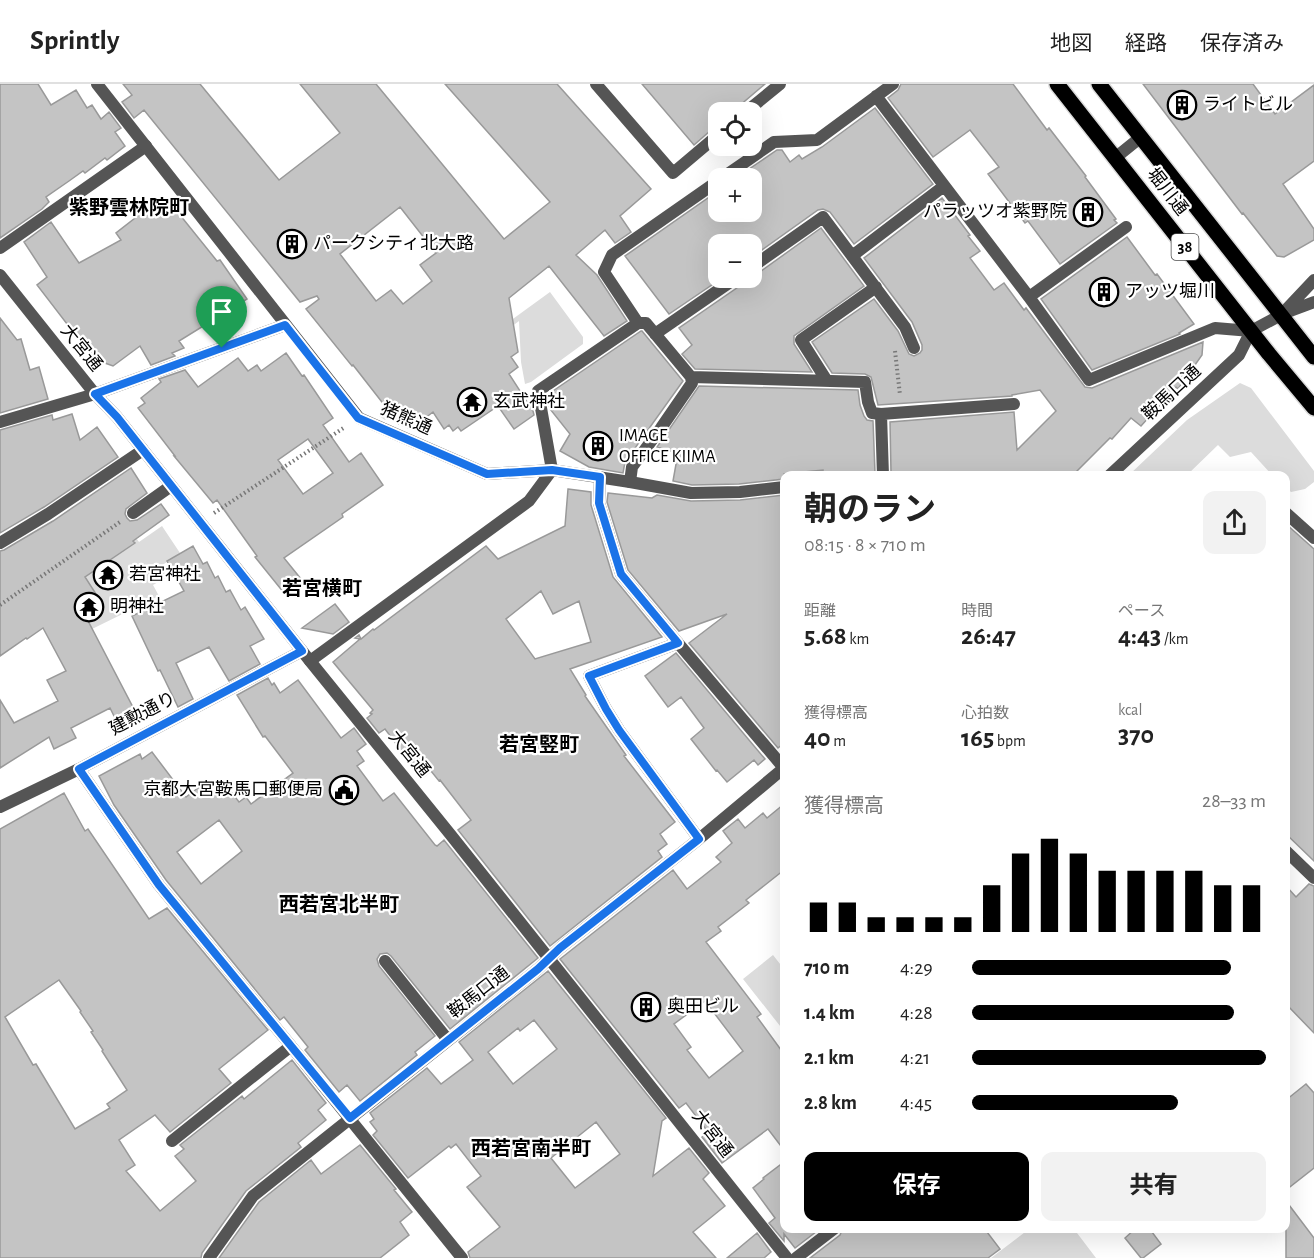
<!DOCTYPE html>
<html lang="ja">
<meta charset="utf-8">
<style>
:root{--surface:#fff;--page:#f2f2f2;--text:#222;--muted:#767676;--line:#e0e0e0;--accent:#000}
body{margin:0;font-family:"Alegreya Sans","Noto Sans JP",sans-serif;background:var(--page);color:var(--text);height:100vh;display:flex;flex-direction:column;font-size:22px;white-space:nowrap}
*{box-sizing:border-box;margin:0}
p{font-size:20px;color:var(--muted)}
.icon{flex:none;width:33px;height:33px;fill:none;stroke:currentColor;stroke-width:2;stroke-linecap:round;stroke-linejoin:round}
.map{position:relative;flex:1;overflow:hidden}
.panel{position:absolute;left:780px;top:387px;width:510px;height:762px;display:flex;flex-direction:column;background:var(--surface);border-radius:12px;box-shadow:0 6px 24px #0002}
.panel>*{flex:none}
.tools{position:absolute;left:708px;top:18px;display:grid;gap:12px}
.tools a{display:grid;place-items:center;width:54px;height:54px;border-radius:12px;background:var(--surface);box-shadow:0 6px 24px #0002;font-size:30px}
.pin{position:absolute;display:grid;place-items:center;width:51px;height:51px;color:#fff;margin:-62px -26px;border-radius:50% 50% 50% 0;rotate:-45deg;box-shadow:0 0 6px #0007}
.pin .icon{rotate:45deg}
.round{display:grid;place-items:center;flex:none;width:63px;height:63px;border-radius:12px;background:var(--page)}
.headline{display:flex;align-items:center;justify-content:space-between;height:102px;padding:0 24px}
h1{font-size:33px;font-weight:700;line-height:45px}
.metrics{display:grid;grid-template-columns:repeat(3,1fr);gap:9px;height:102px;padding:6px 24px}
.metrics div{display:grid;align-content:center}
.metrics b{font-size:26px;font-weight:700}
.metrics small{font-size:16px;font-weight:400}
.metrics p{font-size:16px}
.chart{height:168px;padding:12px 24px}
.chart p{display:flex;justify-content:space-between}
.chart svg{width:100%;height:108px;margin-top:6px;stroke:var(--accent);stroke-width:6}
.button{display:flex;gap:12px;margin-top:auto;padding:12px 24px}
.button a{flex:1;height:69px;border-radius:12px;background:var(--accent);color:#fff;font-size:24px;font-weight:700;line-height:69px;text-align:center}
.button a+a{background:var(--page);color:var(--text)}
ul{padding:0 24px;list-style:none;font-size:20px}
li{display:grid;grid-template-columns:96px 72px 1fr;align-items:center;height:45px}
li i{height:15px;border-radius:8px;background:var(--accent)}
header{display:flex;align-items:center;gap:36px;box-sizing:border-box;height:84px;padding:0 30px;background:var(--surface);border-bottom:2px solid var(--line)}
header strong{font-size:28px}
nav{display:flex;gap:33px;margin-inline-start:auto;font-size:21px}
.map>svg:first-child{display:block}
</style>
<header>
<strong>Sprintly</strong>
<nav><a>地図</a><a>経路</a><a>保存済み</a></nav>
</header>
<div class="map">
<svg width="1314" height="1174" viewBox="0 0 1314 1174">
<rect width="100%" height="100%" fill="#fff"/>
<path fill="#dcdcdc" d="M550,208L583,253V260L531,298L525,300L521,278L519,237L385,336L379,332Z
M1240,299L1251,304L1314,387V398L1305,405L1291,408L1286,404V392L1272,391L1251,368L1230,373L1218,361L1187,391H1129L1187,336Z
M124,437L139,458L162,442L180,469L161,482L167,493L153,501L159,512L88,547L48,488Z
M773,871L784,885V947L743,895Z
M1029,1145H1074L1096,1174H991Z"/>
<path fill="#c4c4c4" stroke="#999" stroke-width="1.5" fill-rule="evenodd" d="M0,0H38L51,21L76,6L87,24L92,21L101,35L109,28L121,44L115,48L125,62L107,76L105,74L85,89L83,87L69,97L46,113L49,118L42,125L0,154Z
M123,0H200L279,96L340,49L300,0H376L504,155L550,118L445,0H557L651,105L620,132L631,148L615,159L605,146L576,171L597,191L627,237L604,252L549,182L509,214L518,268L511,273L518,283L509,290L533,327L534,331L514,345L498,322L461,347L458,343L453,347L449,341L444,345L433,328L411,345L399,340L353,281L352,282L306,225L319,215L317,212L300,218L144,26L134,34L122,18L132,11ZM400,123L436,169L420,181L432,197L403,220L391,206L376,217L340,170Z
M642,0H765L732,28H718V40L694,61Z
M901,0H1013L1047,46L1049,44L1086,92L1085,93L1116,135L1114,136L1117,139L1060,180L1028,137L1025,139L988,90L999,83L970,46L933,73L888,14L898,6Z
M1143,0H1253L1275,30L1314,1V77L1283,100L1314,145V156L1284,173L1277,172L1243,129L1242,130Z
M875,24L933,100L854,160L830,128L823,125L818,126L752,173V160H718V194H722L669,230L625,172L718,107V128H752V94H736L777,66H782L790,78L799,71L802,75L822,63Z
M162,113L173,128L176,126L217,177L220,176L247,215L179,257L184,264L172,269L175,272L151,281L140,262L113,282L105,279L102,275L97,279L37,201L47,193L24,158L51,138L79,179L121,156L116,149Z
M942,114L970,151L968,152L980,167L970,174L994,206L1004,199L1024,226L1026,224L1085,303L1092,304L1203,258L1202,271L1178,305L1176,303L1141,342L1131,334L1112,355L1110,354L1072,392H907L910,388H891L890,338L1014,328L1017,366L1056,327L1040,306L1012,311V312L878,321L871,293L865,290L832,289L812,258L874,215L898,247L909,270L914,272L920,269L922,266V261L912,238L864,174Z
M821,144L864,202L794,252V260L812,288L695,285L682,270L692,261L679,244L741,201L744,194H752V191L757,190Z
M1127,153L1155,191L1157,190L1194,240L1179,249L1180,250L1092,286L1041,215Z
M0,234L17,256L21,255L30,286L39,283L48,315L0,329Z
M641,247H642L683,297L625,378L623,389L589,383L560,367L570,350L550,325L547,311Z
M286,269L302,292L304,291L333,334L323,341L349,378L361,369L383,401L342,430L343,433L284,474L301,495L284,509L255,473L257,472L217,416L213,419L174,372H175L138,324L145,319L141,314L161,298L159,295L185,286L198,303L238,274L248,287L257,281L261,287ZM308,355L333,389L303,410L278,376Z
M699,302L858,306L860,321L864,332L867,336L873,337L875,389H842V392H823V386L784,390V395L739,400L692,401L673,397L678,369L657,363Z
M72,330L80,356L97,343L118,373L44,423L0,449V346L52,331L53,336Z
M131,384L147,409L126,425L125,430L127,434L130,437L137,436L161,420L169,431L133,457L135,459L85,493L96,510L90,514L97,524L85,531L137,631L118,640L110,624L71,644L76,654L54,665L49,653L0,684V616L14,639L58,617L47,596L66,587L43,544L27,555L26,554L0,572V467L4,466L53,437Z
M568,405L591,408V421L613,493L662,553L570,585L586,611L585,612L626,671L624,672L675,738L660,750L667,760L658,767L662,773L550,862L458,746L471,736L440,696L439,697L431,687L422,694L385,645L379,649L367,634L372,630L370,629L373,626L333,578L360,555L355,554L359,551L361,555L373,545L374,546L486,462L498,475L565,442ZM541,507L553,530L579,517L591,558L535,575L506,535Z
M608,409L652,414L657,411L691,417L740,416L784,411V659L778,664L689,559L727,530L679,547L628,486L607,418Z
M1286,440L1314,465V777L1286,750Z
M193,462L203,480L207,478L215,494L218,492L226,508L230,506L241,526L245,523L264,555L250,562L260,580L229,597L209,563L176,579L193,615L178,623L160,586L158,587L132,532L184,507L167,477Z
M335,520L349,538L333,550L302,544Z
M676,569L765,675L758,681L754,676L727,698L717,686L716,687L691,655L704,644L681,613L668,623L645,592Z
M268,594L272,601L274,599L280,609L298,596L341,654L354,644L366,660L357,667L364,677L357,682L383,717L394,709L435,761L437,762L444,756L538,874L450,945L391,872L387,869L380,870L377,875L379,882L435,952L415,968L417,971L360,1017L347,1001L339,1008L305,966L308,963L284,933L280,936L166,796L114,721L99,692L140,670L142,675L152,668L186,713L206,698L213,709L225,700L239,718L246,713L251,720L293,689L265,652L263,653L237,611ZM219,736L242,767L201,800L177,768Z
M64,709L85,747L88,745L149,835L167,824L268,946L219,985L231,999L170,1048L155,1031L119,1056L135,1081L126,1087L160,1127L196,1097L175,1072L184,1065L180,1061L242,1012L244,1015L292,976L326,1019L318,1026L326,1036L298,1059L301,1063L246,1107L202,1169L201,1174H0V745ZM59,896L81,927L80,928L93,947L91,948L103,966L102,967L127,1006L107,1020L110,1024L75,1045L36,980L33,981L5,933Z
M784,720V786L746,816L749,819L718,843L721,847L706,858L761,930L757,933L784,970V1066L768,1045L722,1079L702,1053L708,1048L686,1019L679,1024L560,875L673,786L687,805L721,778L716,773L732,759L723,747L738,735L745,744L763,729L767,734ZM705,917L743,967L709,994L687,966L691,963L674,940Z
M1309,800L1314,802V949L1286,920V802L1296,813Z
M548,887L666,1034L662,1037L653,1092L689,1064L709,1089L703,1095L725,1122L693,1148L716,1174H470L468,1168L500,1143L467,1103L481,1092L456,1060L451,1064L449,1062L408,1094L373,1051L377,1047L370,1038L374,1035L370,1029L427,984L441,1000L473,976L459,958ZM534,936L557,965L513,1000L488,968L518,944L520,947ZM596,1038L620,1070L575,1104L551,1074Z
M1306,1000L1314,1009V1084L1286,1106V1016Z
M360,1061L396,1105L394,1106L412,1128L400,1138L409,1151L380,1174H219L259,1118L311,1076L321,1090Z
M784,1078V1144H821L795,1164L784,1150V1157L769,1139L775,1134L753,1104L764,1095L763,1094Z
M1286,1117L1314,1154V1174H1286Z
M843,1144H984L1000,1165L988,1174H810L840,1151Z
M1136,1144H1149L1161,1160L1143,1174H1141L1125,1154Z
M757,1149L771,1168L764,1174H727Z"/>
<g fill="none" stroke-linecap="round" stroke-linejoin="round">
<g stroke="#dbdbdb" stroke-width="18">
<path id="primary" d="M1057,0L1269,270L1314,324
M1099,0L1314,273"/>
</g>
<path stroke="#777" stroke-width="4" stroke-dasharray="1.5 3" stroke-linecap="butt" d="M895,267L900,311
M214,429L345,343
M0,521L120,438"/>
<path stroke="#555" stroke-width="12" d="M596,0L673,89L718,51
M876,12L1029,213L1089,296L1215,244L1251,247
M746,28L780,0
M722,94L774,58L817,56L893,0
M0,164L146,62
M852,172L944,102
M752,183L823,133L905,243L914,264
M1029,213L1126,143
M655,250L736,194
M691,293L865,298L868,318L872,329L881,330L883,392
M827,297L801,256L876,203
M881,330L1014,320
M552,386L538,307L638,239L604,188L612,171L718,97
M600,393L599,419L621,490L678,559L784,684
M630,398L632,383L661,344L692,299L691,293L646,239H638
M133,429L171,402
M1286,429L1314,454
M0,459L48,430L143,366
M678,559L589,592L606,625L619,646L699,755
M385,877L448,956
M172,1057L291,962
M796,1174L835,1144"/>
<path stroke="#555" stroke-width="12" d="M97,0L359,334L487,390L552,386L630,398L691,409L740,408L784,403
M1115,74L1141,53
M1285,229L1314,218
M1281,231L1314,196
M0,338L95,310L285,241
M1109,392L1239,271L1251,247
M310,577L529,417L552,386
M79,685L159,801L291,962L462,1174
M0,723L79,685L302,567
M1286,767L1314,794
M209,1174L253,1112L538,885L560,864L699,755L784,684"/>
<path stroke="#555" stroke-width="12" d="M0,191L95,310L117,333L310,577L450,750L787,1174
M1251,247L1281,231"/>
<use href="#primary" stroke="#000" stroke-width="15"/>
</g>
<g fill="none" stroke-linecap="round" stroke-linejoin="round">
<g stroke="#fff" stroke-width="12">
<path id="route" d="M285,241L358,334L487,390L552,386L600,393L599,419L621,490L678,559L589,592L606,625L619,646L699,755L560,864L538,885L350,1034L159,801L79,685L302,567L117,333L95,310Z"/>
</g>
<use href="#route" stroke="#1a73e8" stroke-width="8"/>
</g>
<defs>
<g id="building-ring" transform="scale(1.5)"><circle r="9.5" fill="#fff" stroke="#000" stroke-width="1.5"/><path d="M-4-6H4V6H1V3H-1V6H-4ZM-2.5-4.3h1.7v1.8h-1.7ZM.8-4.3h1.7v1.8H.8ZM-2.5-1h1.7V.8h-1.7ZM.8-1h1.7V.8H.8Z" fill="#000"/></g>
<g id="temple-ring" transform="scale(1.5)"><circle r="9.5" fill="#fff" stroke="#000" stroke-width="1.5"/><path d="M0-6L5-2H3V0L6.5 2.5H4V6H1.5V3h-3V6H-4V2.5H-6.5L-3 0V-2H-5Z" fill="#000"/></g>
<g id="civic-ring" transform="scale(1.5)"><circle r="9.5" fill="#fff" stroke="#000" stroke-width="1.5"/><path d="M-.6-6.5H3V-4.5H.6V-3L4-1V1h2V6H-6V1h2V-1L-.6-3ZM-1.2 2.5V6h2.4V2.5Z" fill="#000"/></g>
</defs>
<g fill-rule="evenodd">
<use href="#building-ring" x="1182" y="21"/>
<use href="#building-ring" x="1088" y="128"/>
<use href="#building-ring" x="292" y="160"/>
<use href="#building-ring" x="1104" y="208"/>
<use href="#temple-ring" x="472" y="318"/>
<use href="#building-ring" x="598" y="362"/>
<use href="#temple-ring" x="108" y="491"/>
<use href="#temple-ring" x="89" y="523"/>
<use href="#civic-ring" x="344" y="706"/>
<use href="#building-ring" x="646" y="923"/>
</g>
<g text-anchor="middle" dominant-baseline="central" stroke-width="4.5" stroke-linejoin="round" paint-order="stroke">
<rect fill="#fff" stroke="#4c4c4c" stroke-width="1.5" x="1171.5" y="150" width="27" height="26" rx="4.5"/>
<g font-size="16" font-weight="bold" fill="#000">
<text x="1185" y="163">38</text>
</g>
<g font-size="18" fill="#000" stroke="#fff" text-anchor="start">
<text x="1203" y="21">ライトビル</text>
<text x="1067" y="128" text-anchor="end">パラッツオ紫野院</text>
<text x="313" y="160">パークシティ北大路</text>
<text x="1125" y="208">アッツ堀川</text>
<text x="493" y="318">玄武神社</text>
<text x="619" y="352">IMAGE<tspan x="619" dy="21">OFFICE KIIMA</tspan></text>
<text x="129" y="491">若宮神社</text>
<text x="110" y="523">明神社</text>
<text x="323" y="706" text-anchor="end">京都大宮鞍馬口郵便局</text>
<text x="667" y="923">奥田ビル</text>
</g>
<g font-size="18" fill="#000" stroke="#fff">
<text transform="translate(1167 108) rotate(52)">堀川通</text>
<text transform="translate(81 264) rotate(51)">大宮通</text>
<text transform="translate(1172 309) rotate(-43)">鞍馬口通</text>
<text transform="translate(406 335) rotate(24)">猪熊通</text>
<text transform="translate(143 630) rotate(-28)">建勲通り</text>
<text transform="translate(409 670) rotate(51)">大宮通</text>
<text transform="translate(479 909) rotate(-38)">鞍馬口通</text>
<text transform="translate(712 1050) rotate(52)">大宮通</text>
</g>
<g font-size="20" font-weight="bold" fill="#000" stroke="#fff">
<text x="129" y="124">紫野雲林院町</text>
<text x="322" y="505">若宮横町</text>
<text x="539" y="661">若宮竪町</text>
<text x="339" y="821">西若宮北半町</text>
<text x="531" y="1065">西若宮南半町</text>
</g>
</g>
</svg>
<div class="tools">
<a><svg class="icon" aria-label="locate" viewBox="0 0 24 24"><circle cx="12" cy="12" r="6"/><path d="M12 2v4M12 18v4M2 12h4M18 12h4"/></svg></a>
<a>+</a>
<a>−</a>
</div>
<div class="pin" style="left:222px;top:264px;background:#1e9e55"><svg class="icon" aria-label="arrive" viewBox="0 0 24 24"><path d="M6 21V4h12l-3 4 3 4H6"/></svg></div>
<section class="panel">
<div class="headline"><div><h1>朝のラン</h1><p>08:15 · 8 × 710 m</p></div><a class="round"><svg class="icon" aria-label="share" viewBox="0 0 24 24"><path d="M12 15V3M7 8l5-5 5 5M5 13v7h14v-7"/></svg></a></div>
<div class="metrics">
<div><p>距離</p><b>5.68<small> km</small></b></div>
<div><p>時間</p><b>26:47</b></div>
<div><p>ペース</p><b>4:43<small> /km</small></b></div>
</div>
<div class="metrics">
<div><p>獲得標高</p><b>40<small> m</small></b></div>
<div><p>心拍数</p><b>165<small> bpm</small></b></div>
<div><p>kcal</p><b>370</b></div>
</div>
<div class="chart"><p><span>獲得標高</span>28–33 m</p>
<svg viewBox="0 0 160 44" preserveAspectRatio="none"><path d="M5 44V32M15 44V32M25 44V38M35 44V38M45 44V38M55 44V38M65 44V25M75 44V12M85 44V6M95 44V12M105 44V19M115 44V19M125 44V19M135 44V19M145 44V25M155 44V25"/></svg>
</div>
<ul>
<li><b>710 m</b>4:29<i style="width:88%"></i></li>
<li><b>1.4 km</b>4:28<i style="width:89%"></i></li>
<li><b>2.1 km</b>4:21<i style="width:100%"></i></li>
<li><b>2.8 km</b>4:45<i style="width:70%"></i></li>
</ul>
<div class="button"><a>保存</a><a>共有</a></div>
</section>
</div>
